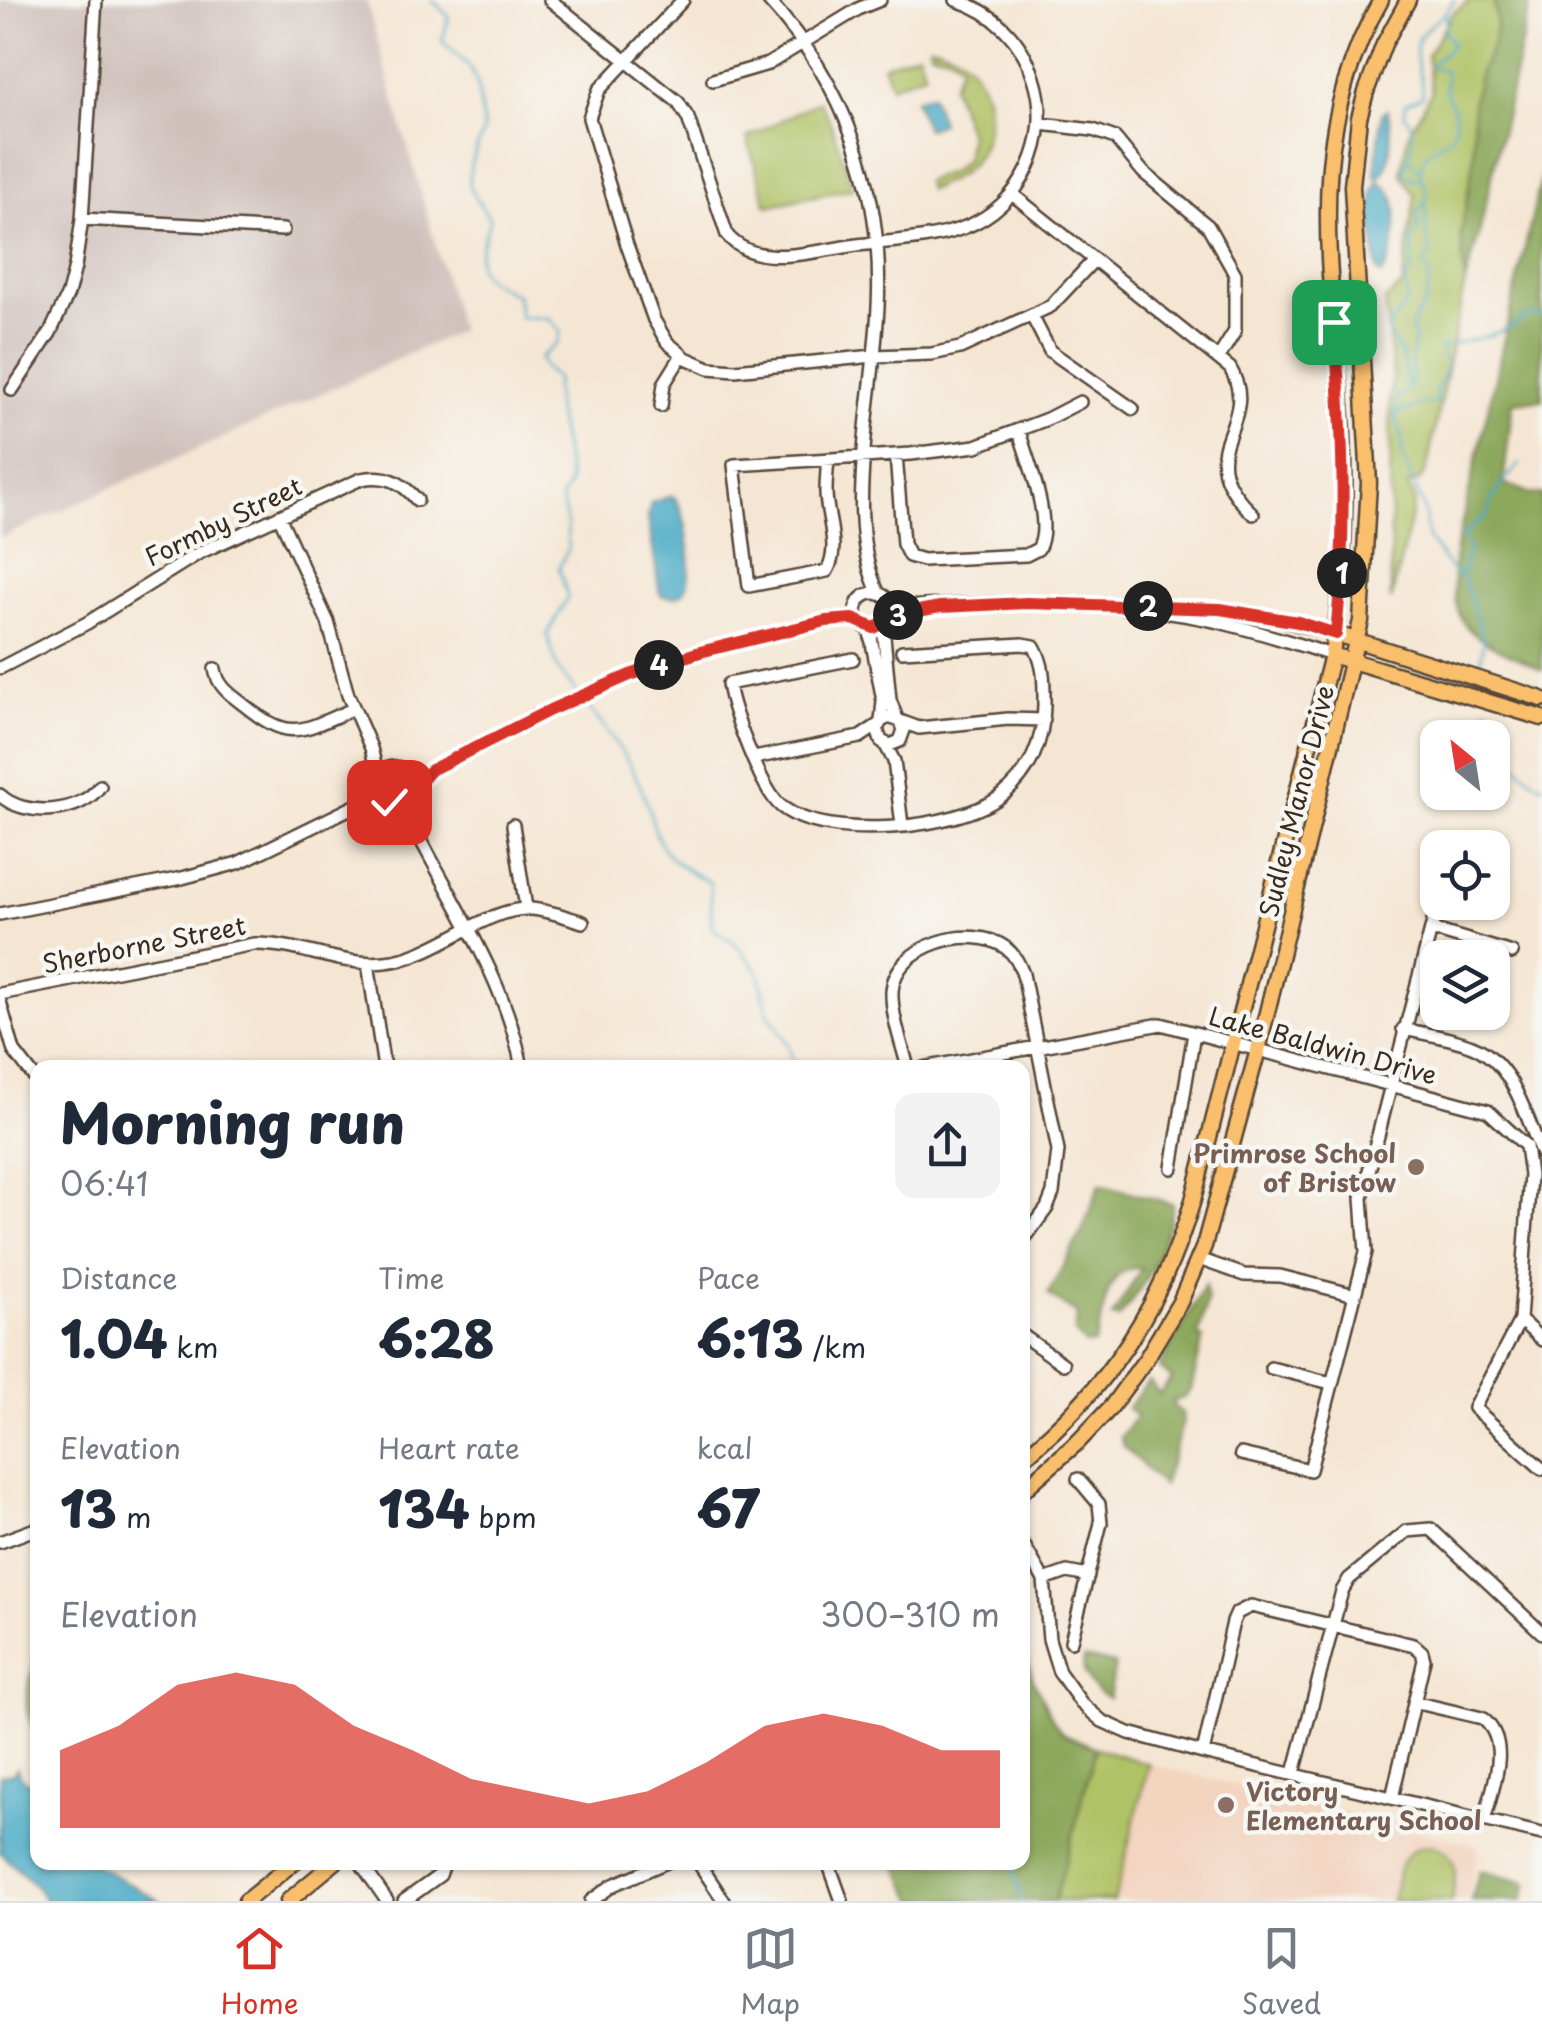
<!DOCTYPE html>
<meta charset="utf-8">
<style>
:root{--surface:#fff;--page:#f2f2f3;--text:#1f2937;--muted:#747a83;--line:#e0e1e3;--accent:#d93025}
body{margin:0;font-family:"Playpen Sans",sans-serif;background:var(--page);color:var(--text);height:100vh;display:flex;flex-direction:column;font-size:38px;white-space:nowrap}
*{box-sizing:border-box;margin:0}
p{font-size:32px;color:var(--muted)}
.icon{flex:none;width:55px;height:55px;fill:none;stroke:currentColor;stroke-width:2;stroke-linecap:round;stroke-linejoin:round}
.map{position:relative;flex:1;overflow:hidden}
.drawer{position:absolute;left:30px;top:1060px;width:1000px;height:810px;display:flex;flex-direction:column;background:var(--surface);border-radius:20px;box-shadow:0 2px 8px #0004}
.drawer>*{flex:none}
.needle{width:65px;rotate:330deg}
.buttons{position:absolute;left:1420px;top:720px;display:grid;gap:20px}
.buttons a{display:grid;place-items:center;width:90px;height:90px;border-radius:20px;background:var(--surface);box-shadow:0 2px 8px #0004;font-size:50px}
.pin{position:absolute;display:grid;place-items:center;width:85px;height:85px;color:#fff;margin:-42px;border-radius:20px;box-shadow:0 5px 15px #0006}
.km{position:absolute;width:50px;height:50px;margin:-25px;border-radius:50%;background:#222;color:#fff;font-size:28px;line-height:50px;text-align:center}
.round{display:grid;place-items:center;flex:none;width:105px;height:105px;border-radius:20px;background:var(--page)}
.head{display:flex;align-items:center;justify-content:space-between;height:170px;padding:0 30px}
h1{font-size:55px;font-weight:800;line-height:75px}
.metrics{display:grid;grid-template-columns:repeat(3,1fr);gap:15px;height:170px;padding:10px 30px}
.metrics div{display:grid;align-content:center}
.metrics b{font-size:50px;font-weight:800}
.metrics small{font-size:28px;font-weight:400}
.metrics p{font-size:28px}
.chart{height:280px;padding:20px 30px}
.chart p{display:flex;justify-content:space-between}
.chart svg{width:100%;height:180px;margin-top:10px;fill:var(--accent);opacity:.7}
.menu{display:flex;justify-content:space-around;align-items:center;height:140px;border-top:2px solid var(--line);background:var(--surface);font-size:28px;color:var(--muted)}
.menu a{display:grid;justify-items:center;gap:5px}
.menu .current{color:var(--accent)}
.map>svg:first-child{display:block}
</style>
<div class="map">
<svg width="1542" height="1901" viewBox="0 0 1542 1901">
<rect width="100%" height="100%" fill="#f6f6f2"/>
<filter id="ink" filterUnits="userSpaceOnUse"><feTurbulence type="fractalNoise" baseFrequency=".01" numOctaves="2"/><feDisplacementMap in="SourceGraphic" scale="20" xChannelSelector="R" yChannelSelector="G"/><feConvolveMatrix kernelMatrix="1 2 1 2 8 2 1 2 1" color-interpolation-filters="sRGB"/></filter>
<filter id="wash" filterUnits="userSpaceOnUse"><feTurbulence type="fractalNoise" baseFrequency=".0048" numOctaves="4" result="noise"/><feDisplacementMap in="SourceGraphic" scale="40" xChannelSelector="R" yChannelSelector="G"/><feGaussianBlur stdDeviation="2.25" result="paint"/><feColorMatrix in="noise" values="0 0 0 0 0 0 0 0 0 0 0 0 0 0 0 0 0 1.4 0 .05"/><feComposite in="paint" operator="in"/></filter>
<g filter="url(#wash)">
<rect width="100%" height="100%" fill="#f5e6d3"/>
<path fill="#f3d4bf" d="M1149,1764L1479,1846L1467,1901H1114Z"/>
<path fill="#cfc0bb" d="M0,0H366L460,331L0,538Z"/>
<path fill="#b0c266" stroke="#767642" stroke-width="2.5" d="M1470,0H1494L1497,24L1492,47L1480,72L1473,101L1474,156L1461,237L1465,283L1426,472L1419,481L1408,485L1415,500L1391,601L1390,398L1393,376L1385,300L1402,286L1415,196L1401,172L1408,135L1432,91L1427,55L1453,13Z
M929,45C985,51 1004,118 974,161C963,176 944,183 928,190L926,181L952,171L965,160L969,134L952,85L961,65L952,56L930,51Z
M918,52L925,73L891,86L883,65Z
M819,101L830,121L853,188L767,206L747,138Z
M1096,1748L1149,1764L1114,1901H1053Z
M1429,1845C1461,1852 1457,1875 1451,1901H1392C1398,1876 1398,1848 1429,1845Z"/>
<path fill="#8ca85b" stroke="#64693c" stroke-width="2.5" d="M1494,0H1531L1479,234L1465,283L1461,235L1474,156L1473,101L1480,72L1492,47L1497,24Z
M1542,174V400L1513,402L1503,483L1531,494L1542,495V670C1475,635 1447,639 1455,553Z
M1100,1184L1173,1204C1167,1245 1145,1286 1119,1318L1112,1317L1142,1268C1100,1266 1106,1318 1094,1344L1086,1345L1075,1333L1077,1314L1048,1294L1083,1229Z
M1205,1285L1207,1301L1198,1336L1203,1338L1191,1390L1184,1398L1173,1401V1406L1182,1413L1183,1422L1163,1486L1123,1445L1120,1437L1137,1416L1127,1408L1149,1381L1159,1394L1172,1378L1159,1368Z
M1023,1646L1033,1680L1054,1722L1062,1733L1096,1748L1055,1901H915L896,1863L1022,1862Z
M37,1656V1734C18,1707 29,1684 37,1656Z
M1084,1658L1115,1664L1109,1698C1094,1692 1080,1675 1084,1658Z
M1480,1871L1527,1883L1522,1901H1471Z"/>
<path fill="#44a9c4" stroke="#406a71" stroke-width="2.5" d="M931,94L941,123L926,129L915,99Z
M1387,110C1393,128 1392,165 1379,178L1375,177V171L1382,113Z
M1379,181C1385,185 1391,191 1394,199C1400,216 1393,263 1381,275L1377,271C1376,249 1365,195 1379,181Z
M673,496C688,510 696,578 683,593L676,597L661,596L659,589L648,517L651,503Z
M17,1768L22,1778L37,1789L38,1862L92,1863L160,1901H45L38,1889L0,1852V1775L13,1773Z"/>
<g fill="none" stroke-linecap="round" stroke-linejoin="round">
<path stroke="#44a9c4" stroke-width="2.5" d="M432,0L449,17L442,41L469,66L477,83L484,130L471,163L469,180L470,189L490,219C475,268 466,271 517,295L520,317L549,318L561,332L557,343L540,358L544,368L556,379C552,399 561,430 564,452C566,471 576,481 561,498L567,523L568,549L559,568L568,597L547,635L558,669L578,694
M1454,0C1447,18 1424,25 1417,42C1412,56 1424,80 1423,96L1405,104V115C1420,131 1409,152 1404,172L1413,179L1423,180L1426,187V236L1431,253L1424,264L1430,276L1426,301L1410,328L1414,336C1414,345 1411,353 1411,362C1413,378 1415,389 1397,397L1395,418L1401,433L1403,458L1424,508L1428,539L1453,572L1462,576C1467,588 1482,630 1483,641C1483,654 1479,662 1481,675
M1410,160L1420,172
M1421,177C1416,144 1453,147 1455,125C1457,113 1451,105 1447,94C1444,87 1447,78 1445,70L1433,68L1432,64L1453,44L1445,33L1447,13
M1409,389L1402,356L1387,330L1407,302L1406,279L1412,268V240L1418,228V211L1425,202
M1397,414L1423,404L1437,403L1435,392L1443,377L1446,363L1441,353V347C1470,340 1505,336 1528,315L1542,316
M1460,574L1465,566V557L1470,552L1462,536L1488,513L1491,499L1500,490L1502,483L1520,464
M583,701C603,725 623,750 637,779C664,834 643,851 710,882L712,928L736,944L759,972L768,1013L788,1044L795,1068
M1487,708C1498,740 1510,768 1542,785
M1011,1862L1022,1901"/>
</g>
</g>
<g filter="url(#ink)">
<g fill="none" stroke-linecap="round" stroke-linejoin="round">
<g stroke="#574639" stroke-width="16">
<path id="minor" d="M550,0L678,102L688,118L727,235C757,271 817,250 857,245C891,241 931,240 963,228C1023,206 1054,138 1034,78C1022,40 994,12 956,0
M683,0L599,90L589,118L627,245L654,320L667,342L686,358L709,368L735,370L874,356L932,354L960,348L1051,306L1093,261
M768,0C846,85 884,191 878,307C876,347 870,388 866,428C861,480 855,545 879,594
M713,80L768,64L860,8L880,0
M1041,124L1093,130L1115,138L1143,172L1208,226L1235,274V331L1219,357
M1012,194L1230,368C1264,426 1183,449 1253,514
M82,219L283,230
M1032,316L1050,351L1133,409
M12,390L50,333L68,294L75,267L82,219L96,0
M661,406L664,384L682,355
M896,455L903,544L909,556L923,560L1026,555L1038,549C1054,522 1027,460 1019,431
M828,459C827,470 826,481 826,492C826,517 841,547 827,571L749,586L734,465L911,454L976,446L1047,419L1080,402
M279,516L328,622L348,695L371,748L378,776
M856 611a18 18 0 1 1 36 0a18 18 0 1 1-36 0Z
M890,602L903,607C1004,601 1106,600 1205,619C1249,628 1290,642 1332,655
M1149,606L1252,613L1336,634
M883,626L890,700L897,719
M869,627L883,701L881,721
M853,659L728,684C732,710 762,792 782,807C827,842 956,829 1000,797C1030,775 1044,740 1044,705C1044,682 1045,666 1034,646L1023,644L902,651
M0,668L87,623L199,553L361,479C386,474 401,481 417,500
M215,669C218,687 230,694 244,705C291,743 301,731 353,709
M901,722L904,730L900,741L890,745L881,741L877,729L881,721L889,717L919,728L1008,719L1044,720
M885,744L894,761L902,825
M754,758L860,737L878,725
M376 785a18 18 0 1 1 36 0a18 18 0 1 1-36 0Z
M411,790L431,770L549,710L630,675L701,652L826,621L850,618L860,621
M0,795C24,818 81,814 100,786
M408,796L411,821C451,900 506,979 522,1068
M513,825L526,908
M1459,848L1465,842
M0,914L182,878L238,863L355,806L376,784
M1431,929L1512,953
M368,963L384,1068
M0,994L254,944C299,943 340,967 385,962C435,958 485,907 530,909C548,910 566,917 583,922
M0,1002L14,1051L38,1082
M1403,1029C1426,1034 1450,1037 1472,1046C1513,1062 1526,1117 1542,1154
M908,1068C902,1044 891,1015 892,991C895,944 972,923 1006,948C1015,955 1019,964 1023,974L1058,1151L1053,1193L1047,1208L1022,1242
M923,1068L1161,1024L1488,1111L1526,1146L1530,1175L1520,1320L1474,1408L1542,1469
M1172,1168L1194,1033
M1199,1259L1244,1275L1280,1276L1355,1295
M1520,1320L1542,1340
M1022,1335L1063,1364
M1271,1368L1331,1383
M1241,1454L1310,1470L1366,1252L1362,1198L1438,902
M0,1542L38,1528
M1022,1542L1044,1580L1049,1639L1059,1672L1082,1704L1102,1721L1129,1733L1203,1753L1542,1834
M1044,1580L1067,1572L1088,1576
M1071,1641L1101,1523L1099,1504L1078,1479
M1414,1702L1482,1718C1513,1742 1492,1789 1484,1821
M1203,1753L1233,1622L1237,1613L1251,1606L1414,1645L1422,1652L1424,1660L1392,1798
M1294,1773L1342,1591L1349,1579L1407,1531L1431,1529L1542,1633
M360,1862L387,1901
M698,1862L724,1901
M828,1862L842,1901
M404,1901L440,1875L445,1862
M591,1901L613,1885L667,1862"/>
</g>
<g stroke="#574639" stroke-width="19">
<path id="major" d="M1336,634L1542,699
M1332,655L1542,718
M1022,1459C1109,1387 1161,1308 1193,1200L1332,655C1343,582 1347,508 1343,433C1334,280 1299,142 1381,0
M1022,1491L1079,1441L1111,1407L1146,1359L1180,1302L1204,1246L1258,1050L1361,621L1369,483L1352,186L1359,118L1366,92L1384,44L1408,0
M246,1901L294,1862
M288,1901L335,1862"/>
</g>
<use href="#minor" stroke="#fff" stroke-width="11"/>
<use href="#major" stroke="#f9bf6d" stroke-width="14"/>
</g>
</g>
<g fill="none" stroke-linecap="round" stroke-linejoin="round" filter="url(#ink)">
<g stroke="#fff" stroke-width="20">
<path id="route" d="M389,802L405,799L431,770L550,710L630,675L700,652L826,621L853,619L874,628L902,614L940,607L1027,603L1220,609L1298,622L1336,634C1347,529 1343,427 1334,322"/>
</g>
<use href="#route" stroke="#d93025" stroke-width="12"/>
</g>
<g fill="#8d6e63" stroke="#f6f6f2" stroke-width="4">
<circle cx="1416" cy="1167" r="10"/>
<circle cx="1226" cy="1805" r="10"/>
</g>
<g text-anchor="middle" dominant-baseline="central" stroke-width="9" stroke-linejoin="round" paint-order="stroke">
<g font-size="25" fill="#3b2a1e" stroke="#f6f6f2">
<text transform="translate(223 521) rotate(-26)">Formby Street</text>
<text transform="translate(1296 801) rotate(-76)">Sudley Manor Drive</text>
<text transform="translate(144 944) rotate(-11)">Sherborne Street</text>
<text transform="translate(1323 1045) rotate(15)">Lake Baldwin Drive</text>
</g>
<g font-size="25" font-weight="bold" fill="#785e54" stroke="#f6f6f2" text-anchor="end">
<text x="1396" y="1153">Primrose School<tspan x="1396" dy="29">of Bristow</tspan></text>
<text x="1246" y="1791" text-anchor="start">Victory<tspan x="1246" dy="29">Elementary School</tspan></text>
</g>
</g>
</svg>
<div class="buttons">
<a><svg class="needle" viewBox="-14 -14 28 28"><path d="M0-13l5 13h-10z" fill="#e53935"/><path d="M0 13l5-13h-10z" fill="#747a83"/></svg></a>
<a><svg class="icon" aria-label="locate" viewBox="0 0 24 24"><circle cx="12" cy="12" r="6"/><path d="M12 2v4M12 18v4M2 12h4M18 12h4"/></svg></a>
<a><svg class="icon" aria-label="layers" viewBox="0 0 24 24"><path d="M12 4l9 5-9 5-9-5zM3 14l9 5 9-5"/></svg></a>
</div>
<div class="pin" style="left:1334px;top:322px;background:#1e9e55"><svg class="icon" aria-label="arrive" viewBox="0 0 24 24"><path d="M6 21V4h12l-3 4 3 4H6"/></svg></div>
<div class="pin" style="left:389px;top:802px;background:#d93025"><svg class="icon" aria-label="check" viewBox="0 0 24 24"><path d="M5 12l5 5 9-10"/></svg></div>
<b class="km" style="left:1342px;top:573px">1</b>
<b class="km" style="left:1148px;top:606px">2</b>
<b class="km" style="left:898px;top:615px">3</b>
<b class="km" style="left:659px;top:665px">4</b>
<section class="drawer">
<div class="head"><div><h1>Morning run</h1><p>06:41</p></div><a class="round"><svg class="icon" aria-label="share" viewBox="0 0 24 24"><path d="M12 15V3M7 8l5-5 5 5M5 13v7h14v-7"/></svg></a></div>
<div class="metrics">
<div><p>Distance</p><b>1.04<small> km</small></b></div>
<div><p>Time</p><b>6:28</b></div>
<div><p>Pace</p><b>6:13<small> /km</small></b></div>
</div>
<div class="metrics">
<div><p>Elevation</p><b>13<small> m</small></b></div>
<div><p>Heart rate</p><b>134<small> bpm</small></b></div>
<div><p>kcal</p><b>67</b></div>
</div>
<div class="chart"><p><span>Elevation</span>300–310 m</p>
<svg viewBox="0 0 160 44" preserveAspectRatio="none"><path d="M0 44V25L10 19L20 9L30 6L40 9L50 19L60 25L70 32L80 35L90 38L100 35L110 28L120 19L130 16L140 19L150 25L160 25V44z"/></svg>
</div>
</section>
</div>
<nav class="menu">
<a class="current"><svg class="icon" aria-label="home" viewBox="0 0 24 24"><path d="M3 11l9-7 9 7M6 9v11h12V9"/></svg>Home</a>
<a><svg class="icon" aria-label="map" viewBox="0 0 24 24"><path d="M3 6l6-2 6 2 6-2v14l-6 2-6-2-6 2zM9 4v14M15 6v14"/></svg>Map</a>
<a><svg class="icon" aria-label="saved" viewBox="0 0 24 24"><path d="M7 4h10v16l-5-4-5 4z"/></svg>Saved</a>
</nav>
